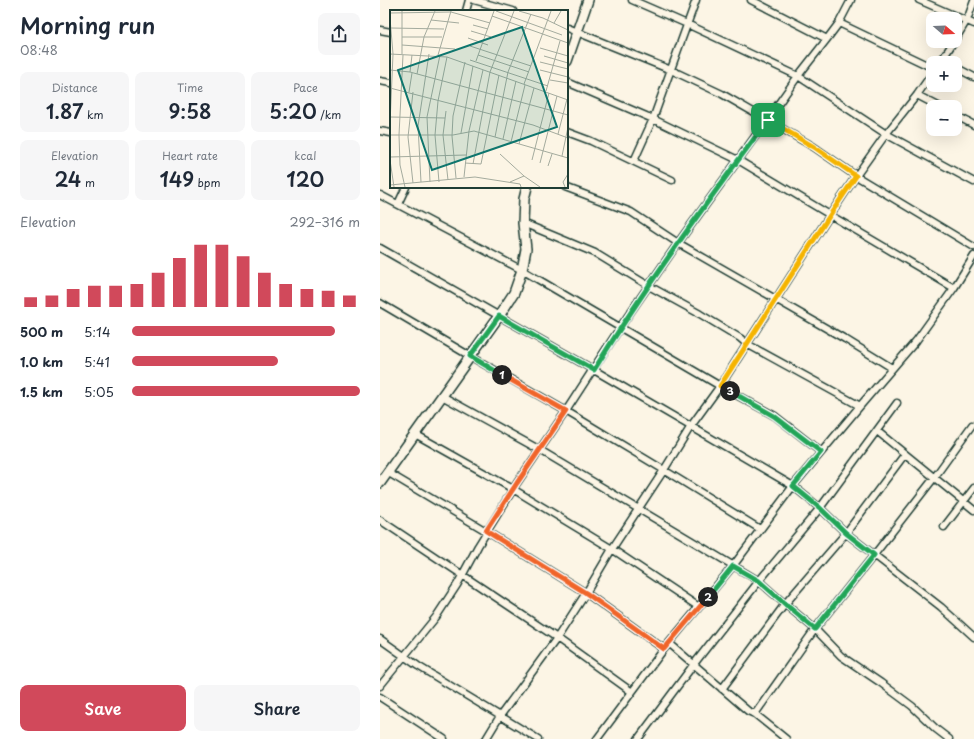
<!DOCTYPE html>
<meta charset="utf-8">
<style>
:root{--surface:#fff;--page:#f6f6f7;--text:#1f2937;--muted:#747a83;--accent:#d1495b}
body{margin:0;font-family:"Playpen Sans",sans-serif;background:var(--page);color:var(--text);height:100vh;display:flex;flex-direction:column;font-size:15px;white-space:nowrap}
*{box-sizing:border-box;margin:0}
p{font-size:13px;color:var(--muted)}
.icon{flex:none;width:22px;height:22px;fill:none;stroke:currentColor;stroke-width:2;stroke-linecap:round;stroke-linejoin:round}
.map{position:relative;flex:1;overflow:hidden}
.details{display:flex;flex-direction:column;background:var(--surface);width:380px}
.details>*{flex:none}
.needle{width:26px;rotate:109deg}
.fabs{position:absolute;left:546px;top:12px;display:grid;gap:8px}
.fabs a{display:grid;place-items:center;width:36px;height:36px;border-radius:8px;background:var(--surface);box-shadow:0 4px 16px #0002;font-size:20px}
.pin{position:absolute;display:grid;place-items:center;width:34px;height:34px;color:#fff;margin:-17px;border-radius:8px;box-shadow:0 2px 6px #0006}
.km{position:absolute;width:20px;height:20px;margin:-10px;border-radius:50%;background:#222;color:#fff;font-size:11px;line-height:20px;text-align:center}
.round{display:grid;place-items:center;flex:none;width:42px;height:42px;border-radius:8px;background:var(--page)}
.head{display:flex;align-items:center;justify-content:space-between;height:68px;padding:0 20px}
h1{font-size:22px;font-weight:600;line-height:30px}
.metrics{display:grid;grid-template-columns:repeat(3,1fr);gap:6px;height:68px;padding:4px 20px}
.metrics div{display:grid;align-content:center;border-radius:8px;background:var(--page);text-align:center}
.metrics b{font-size:20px;font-weight:600}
.metrics small{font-size:11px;font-weight:400}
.metrics p{font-size:11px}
.chart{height:112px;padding:8px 20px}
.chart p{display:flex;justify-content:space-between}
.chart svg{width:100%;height:72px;margin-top:4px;stroke:var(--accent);stroke-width:6}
.primary-button{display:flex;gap:8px;margin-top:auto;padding:8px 20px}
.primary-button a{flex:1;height:46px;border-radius:8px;background:var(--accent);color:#fff;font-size:16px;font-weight:600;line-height:46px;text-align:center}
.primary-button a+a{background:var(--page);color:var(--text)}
ul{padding:0 20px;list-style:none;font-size:13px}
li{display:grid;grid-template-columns:64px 48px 1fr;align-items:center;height:30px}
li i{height:10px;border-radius:5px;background:var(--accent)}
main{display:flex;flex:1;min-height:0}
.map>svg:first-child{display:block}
</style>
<main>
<section class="details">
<div class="head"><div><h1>Morning run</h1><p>08:48</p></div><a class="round"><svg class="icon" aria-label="share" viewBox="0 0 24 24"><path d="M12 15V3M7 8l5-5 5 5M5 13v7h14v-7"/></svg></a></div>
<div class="metrics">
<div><p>Distance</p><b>1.87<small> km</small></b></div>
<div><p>Time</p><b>9:58</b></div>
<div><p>Pace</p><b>5:20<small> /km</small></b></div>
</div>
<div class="metrics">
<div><p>Elevation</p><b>24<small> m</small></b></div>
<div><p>Heart rate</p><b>149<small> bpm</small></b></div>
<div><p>kcal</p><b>120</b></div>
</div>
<div class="chart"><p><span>Elevation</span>292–316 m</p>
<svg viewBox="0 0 160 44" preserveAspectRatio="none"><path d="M5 44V38M15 44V37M25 44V33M35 44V31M45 44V31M55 44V30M65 44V23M75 44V14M85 44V6M95 44V6M105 44V13M115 44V23M125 44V30M135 44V33M145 44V34M155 44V37"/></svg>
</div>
<ul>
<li><b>500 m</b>5:14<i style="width:89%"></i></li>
<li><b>1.0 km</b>5:41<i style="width:64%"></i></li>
<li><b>1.5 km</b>5:05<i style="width:100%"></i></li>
</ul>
<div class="primary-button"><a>Save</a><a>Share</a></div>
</section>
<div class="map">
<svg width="594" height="739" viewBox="0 0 594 739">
<rect width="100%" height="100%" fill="#fcf5e5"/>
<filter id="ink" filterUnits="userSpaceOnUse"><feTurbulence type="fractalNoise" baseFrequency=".025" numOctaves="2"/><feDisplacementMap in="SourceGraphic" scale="8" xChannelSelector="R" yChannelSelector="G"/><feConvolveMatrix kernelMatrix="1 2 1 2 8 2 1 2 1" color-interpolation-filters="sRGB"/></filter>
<g filter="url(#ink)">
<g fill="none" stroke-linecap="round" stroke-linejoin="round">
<g stroke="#1f3d34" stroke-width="9">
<path id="minor" d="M94,0L133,11
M252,0L307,24L418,76L506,134L594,182
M371,0L447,39
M539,0L594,24
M86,11L89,0
M459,23L553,68
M187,28L291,70L342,94L434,147L476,176L594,247
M0,30L11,32
M575,40L587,20L594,1
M560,63L574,41
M575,67L594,77
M0,81L11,83
M187,82L273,119L358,160L450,215L574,288
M537,95L560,107
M575,115L594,125
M0,131L11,133
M187,132L211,141L292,180
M254,161L273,119L316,0
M185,187L251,212L298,243L465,339L512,368
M0,195L142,270L340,386L395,416L441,452
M18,204L26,187
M143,223L215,253L269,286L320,314L360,338L367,344L480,406
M0,248L214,370L413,486L440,508L466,533L561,607L594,637
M0,303L90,356L186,411L284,470L380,529
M62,396L160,450L379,581L405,604L435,629L461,656L501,683L532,706L556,729L569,739
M497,431L594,510
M35,434L133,489L232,549L319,607
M7,472L106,531L206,593L284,649
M0,520L177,638L252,692
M564,527L594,488
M0,639L38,666L158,739
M289,643L368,711L375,714L406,739
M0,686L56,617L77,585L98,546L137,483L186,411L243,323L298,243L387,120L418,76L447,39L459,23L471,0
M342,689L405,604L466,533L525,454
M0,697L64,739
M375,714L435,629L494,555L554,478L592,425
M106,739L120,716L177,638L206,593L232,549L284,470L311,426L340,386L450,215L476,176L506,134L537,95L553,72
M217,739L284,649L319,607L353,566L413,486L480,406L536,341L574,288L594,256
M258,739L314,664L379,581L440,508L517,403"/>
</g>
<g stroke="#1f3d34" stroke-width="12">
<path id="secondary" d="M187,61L208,0
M0,483L119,316L134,293L142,270L146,249L143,223L144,199L147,187"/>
</g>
<use href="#minor" stroke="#fcf5e5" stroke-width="6"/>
<use href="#secondary" stroke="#fcf5e5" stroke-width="9"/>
</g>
</g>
<g fill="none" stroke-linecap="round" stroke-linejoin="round" filter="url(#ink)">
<g stroke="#fff" stroke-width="8">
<path id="split-1" d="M122,375L90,356L119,316L214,370C267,284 327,202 388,120"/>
</g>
<g stroke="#fff" stroke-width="8">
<path id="split-2" d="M122,375L186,411L137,483L106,531L206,593L284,649L328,597"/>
</g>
<g stroke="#fff" stroke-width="8">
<path id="split-3" d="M328,597L353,566L379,581L405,604L435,629L494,555L466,533L440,508L413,486L441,452L394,416L350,391"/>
</g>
<g stroke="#fff" stroke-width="8">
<path id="split-4" d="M350,391L340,386L450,215L476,176L434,147L388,120"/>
</g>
<use href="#split-1" stroke="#22a559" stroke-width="5"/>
<use href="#split-2" stroke="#f0652b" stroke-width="5"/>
<use href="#split-3" stroke="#22a559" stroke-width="5"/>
<use href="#split-4" stroke="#f5b400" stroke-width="5"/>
</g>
<g transform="translate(10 10)">
<rect width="178" height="178" fill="#fcf5e5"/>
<path fill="none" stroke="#a4ab9e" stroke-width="1" d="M106,1L172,25M129,1L153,8L178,20M0,3L61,2L100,13M102,6L178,33M0,8L3,44L0,114M41,10L69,13M164,13L171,1M83,15L98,19M1,18L54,19M81,21L101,27M12,27H52M78,28L98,35M12,35L65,39M80,36L141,56M150,38L178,46M0,44L57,47L178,90M12,44V1M13,45L9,125L10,155L15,177M48,45L61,1M88,45L139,62M154,46L178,53M80,50L158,76M86,51L104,1M150,52L178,59M0,60L20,62L178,105M150,60L178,67M20,62L22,45M27,64L34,27L45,1M160,70L178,73M134,74L161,1M0,78L143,115L178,128M156,81L170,31M19,82L22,63M56,101L53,125L58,170M0,107L55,108M71,123L83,56M168,124L177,89M0,125H63L84,121L178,148M105,127L118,62L141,4M113,129L126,71M121,132L135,75M129,134L144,78M110,144L134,166L120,172M172,146L178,117M0,147L76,145M0,150L4,177M142,150L159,83M75,153L91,154L109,65M150,153L167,86M83,154L100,62L124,1M158,156L162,144M134,166L150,177M74,167L79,121L93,60M66,168L62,126L63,106L75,52M31,172L28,116L39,44M40,172L37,107L50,45M49,172L45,125L48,91L57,47M23,173L18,127L23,82M0,175L85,167L130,174L131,177M175,177L173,172L178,164"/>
<path fill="#0f766e" fill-opacity="0.15" stroke="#0f766e" stroke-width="2" d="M132,17L167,117L42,160L8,60Z"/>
<rect width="178" height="178" fill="none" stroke="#1f3d34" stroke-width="2"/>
</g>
</svg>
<div class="fabs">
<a><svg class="needle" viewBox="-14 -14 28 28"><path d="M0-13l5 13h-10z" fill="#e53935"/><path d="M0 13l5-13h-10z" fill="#747a83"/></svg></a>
<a>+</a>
<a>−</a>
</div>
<div class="pin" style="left:388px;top:120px;background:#1e9e55"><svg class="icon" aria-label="arrive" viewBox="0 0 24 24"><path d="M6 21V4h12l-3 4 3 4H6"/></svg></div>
<b class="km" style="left:122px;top:375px">1</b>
<b class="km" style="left:328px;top:597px">2</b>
<b class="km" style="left:350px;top:391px">3</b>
</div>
</main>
